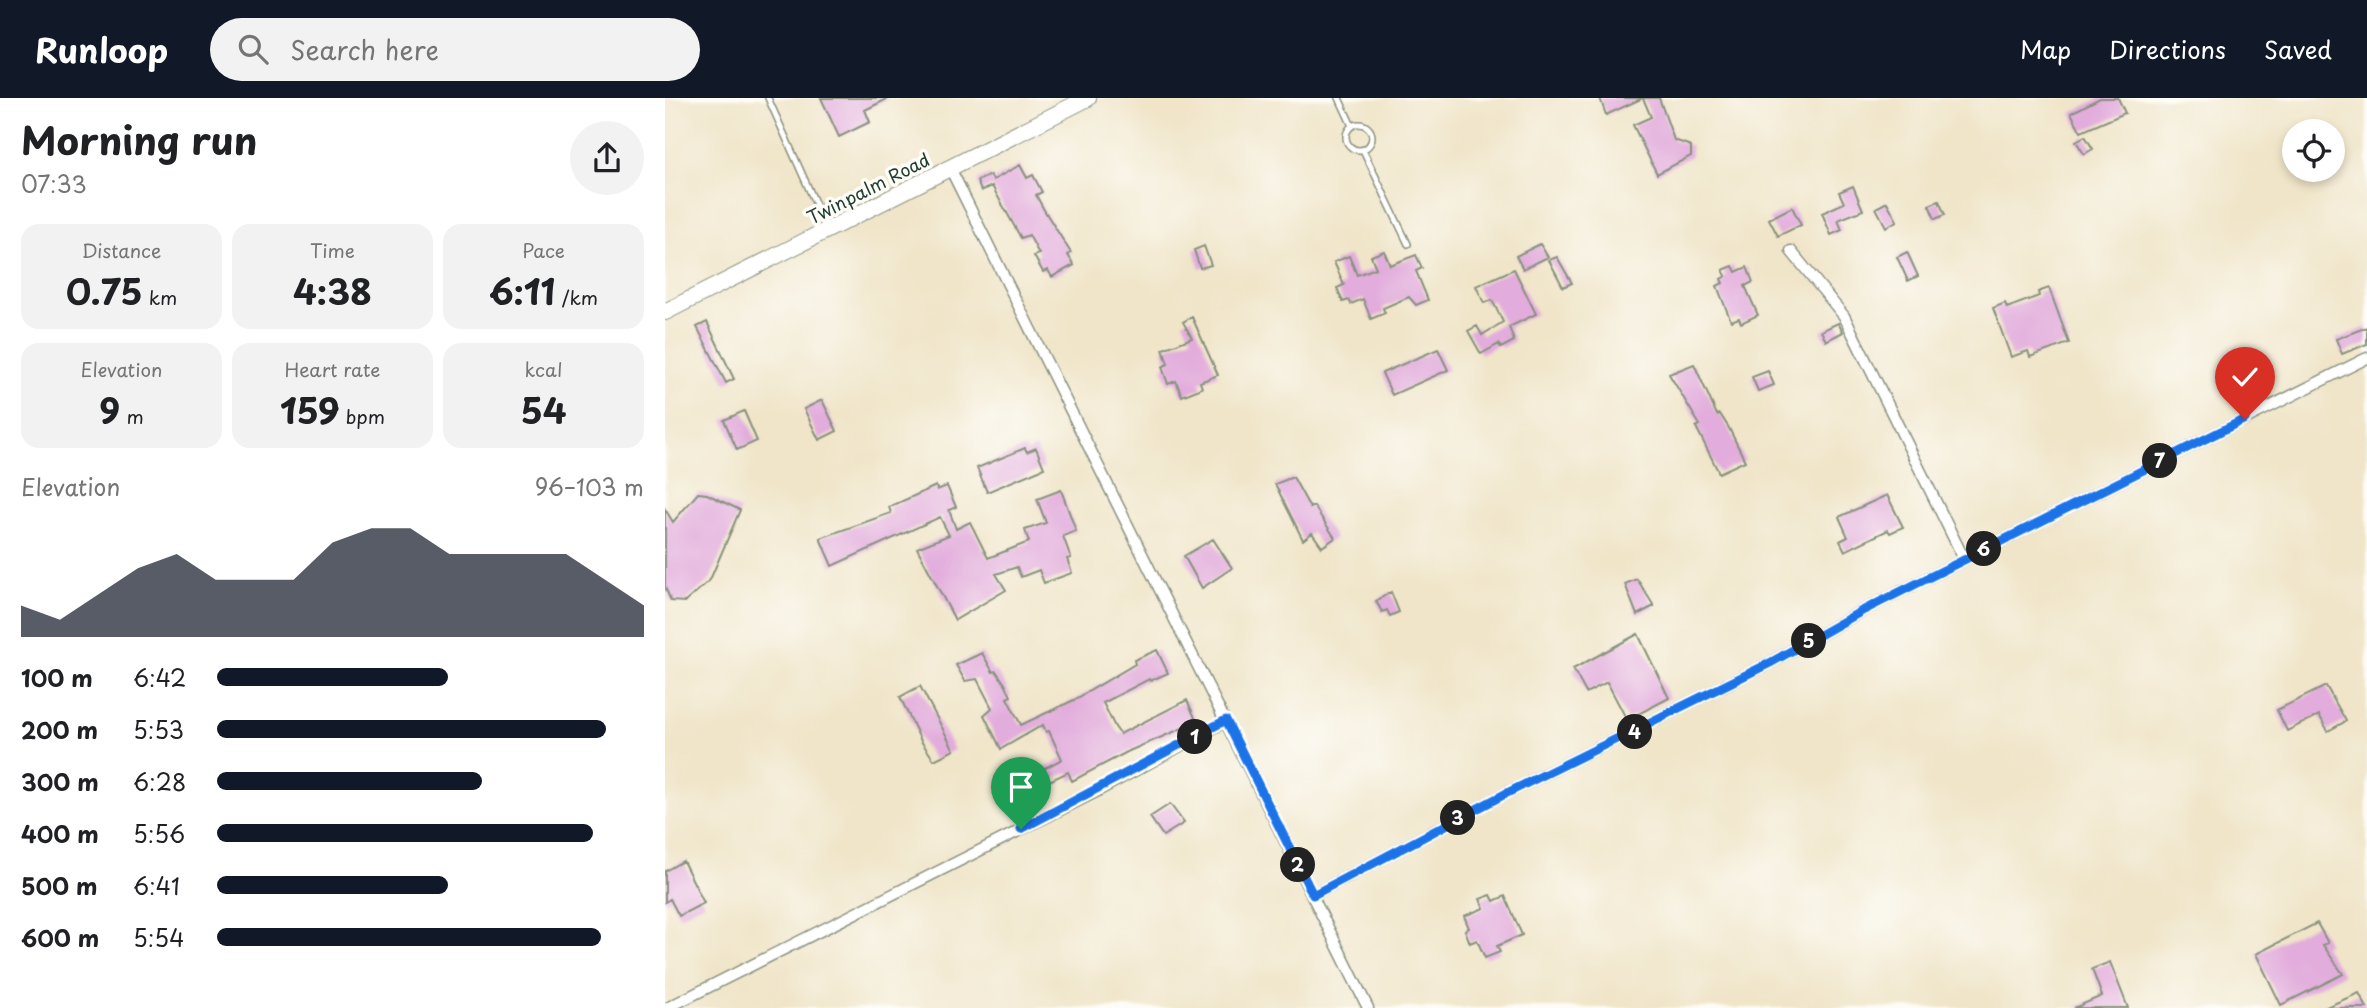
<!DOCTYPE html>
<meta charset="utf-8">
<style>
:root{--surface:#fff;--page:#f2f2f2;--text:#202124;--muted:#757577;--accent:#111827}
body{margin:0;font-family:"Playpen Sans",sans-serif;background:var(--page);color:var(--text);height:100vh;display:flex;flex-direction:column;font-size:26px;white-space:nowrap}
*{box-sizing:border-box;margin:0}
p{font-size:23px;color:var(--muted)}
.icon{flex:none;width:38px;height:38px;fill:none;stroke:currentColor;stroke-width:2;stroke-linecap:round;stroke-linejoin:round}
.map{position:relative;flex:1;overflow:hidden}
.panel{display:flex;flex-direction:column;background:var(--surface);width:665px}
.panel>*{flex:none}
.tools{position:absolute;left:1617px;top:21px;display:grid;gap:14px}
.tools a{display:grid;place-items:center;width:63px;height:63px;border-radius:50%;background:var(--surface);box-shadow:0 4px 10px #0003;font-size:35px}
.pin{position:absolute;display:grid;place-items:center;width:60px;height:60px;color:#fff;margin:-72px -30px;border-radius:50% 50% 50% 0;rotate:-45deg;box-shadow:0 0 7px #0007}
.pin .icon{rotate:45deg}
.km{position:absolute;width:35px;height:35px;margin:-18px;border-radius:50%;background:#222;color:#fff;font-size:19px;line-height:35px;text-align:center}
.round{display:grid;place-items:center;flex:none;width:74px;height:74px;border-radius:37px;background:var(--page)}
.head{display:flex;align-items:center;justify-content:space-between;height:119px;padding:0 21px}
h1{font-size:38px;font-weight:700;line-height:52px}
.stats{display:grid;grid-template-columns:repeat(3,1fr);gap:10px;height:119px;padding:7px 21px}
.stats div{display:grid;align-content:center;border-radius:18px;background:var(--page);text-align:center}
.stats b{font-size:35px;font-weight:700}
.stats small{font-size:19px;font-weight:400}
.stats p{font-size:19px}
.chart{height:196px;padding:14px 21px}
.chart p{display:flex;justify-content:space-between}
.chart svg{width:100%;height:126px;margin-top:7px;fill:var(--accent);opacity:.7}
ul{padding:0 21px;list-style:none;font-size:23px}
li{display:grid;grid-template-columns:112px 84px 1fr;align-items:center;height:52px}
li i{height:18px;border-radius:9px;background:var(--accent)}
header{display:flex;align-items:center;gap:42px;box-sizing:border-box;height:98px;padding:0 35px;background:var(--accent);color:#fff}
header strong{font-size:33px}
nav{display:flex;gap:38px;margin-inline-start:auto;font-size:24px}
.search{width:490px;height:63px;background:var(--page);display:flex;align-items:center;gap:18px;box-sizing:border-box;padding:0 24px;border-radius:38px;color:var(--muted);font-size:26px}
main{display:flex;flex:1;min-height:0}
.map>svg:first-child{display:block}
</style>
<header>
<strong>Runloop</strong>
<div class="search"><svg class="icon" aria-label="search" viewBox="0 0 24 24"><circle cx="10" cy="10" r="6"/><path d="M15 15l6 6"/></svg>Search here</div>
<nav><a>Map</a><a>Directions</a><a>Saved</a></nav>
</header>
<main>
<section class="panel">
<div class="head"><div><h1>Morning run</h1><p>07:33</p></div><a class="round"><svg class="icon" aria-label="share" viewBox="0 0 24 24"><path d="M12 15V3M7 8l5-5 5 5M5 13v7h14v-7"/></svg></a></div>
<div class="stats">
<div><p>Distance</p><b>0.75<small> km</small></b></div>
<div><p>Time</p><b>4:38</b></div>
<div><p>Pace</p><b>6:11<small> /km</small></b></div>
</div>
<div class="stats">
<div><p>Elevation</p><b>9<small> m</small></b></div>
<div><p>Heart rate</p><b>159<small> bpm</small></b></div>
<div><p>kcal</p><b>54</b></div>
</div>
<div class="chart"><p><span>Elevation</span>96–103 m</p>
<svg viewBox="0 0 160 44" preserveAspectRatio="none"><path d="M0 44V33L10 38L20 29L30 20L40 15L50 24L60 24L70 24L80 11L90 6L100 6L110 15L120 15L130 15L140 15L150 24L160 33V44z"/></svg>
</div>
<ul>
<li><b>100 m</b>6:42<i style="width:54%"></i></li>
<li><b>200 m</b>5:53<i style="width:91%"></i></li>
<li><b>300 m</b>6:28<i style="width:62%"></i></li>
<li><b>400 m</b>5:56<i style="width:88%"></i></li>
<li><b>500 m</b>6:41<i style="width:54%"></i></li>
<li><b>600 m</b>5:54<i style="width:90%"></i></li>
</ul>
</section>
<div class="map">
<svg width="1702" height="910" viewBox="0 0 1702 910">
<rect width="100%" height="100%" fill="#fdfcf7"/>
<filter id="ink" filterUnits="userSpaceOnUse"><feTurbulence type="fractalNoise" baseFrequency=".0143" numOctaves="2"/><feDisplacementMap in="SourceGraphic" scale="14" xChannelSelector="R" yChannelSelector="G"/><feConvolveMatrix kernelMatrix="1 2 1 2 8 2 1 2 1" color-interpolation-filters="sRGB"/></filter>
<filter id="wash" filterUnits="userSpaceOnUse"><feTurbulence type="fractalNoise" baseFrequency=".00686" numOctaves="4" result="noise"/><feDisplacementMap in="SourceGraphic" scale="28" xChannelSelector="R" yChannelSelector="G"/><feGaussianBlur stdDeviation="1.57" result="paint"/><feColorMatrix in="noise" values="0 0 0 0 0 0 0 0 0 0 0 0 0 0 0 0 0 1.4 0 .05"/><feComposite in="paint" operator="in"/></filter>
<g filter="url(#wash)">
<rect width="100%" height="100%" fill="#f0e5c9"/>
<g id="blocks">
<path fill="#e2acdc" d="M156,0H224L200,12L205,24L174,39Z
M935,0H994L1009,42L1026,48V58L992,76L968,27L986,19L978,0L941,17Z
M1435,0H1453L1460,15L1416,34L1406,15Z
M1420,38L1428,51L1419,56L1411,43Z
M355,67L362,80L368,77L377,94L371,97L379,112L406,155L403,157L409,167L387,179L383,172L378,174L369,158L374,156L364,137L356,140L327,88L316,93L312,83L325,77L328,82Z
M1188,88L1198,112L1173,122L1177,132L1166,137L1157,115L1179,105L1174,94Z
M1274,103L1280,117L1270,121L1264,107Z
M1222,104L1232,123L1221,129L1211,110Z
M1127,109L1136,127L1113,138L1104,121Z
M875,146L883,159L858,171L851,158Z
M539,148L546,167L535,170L529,152Z
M719,153L725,167L751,157L757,170L751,173L763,202L751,207L744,199L718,210L720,215L706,221L698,201L686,206L684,202L678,204L672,190L679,187L669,164L684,158L692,177L711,170L706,158Z
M1242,154L1253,178L1243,183L1232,159Z
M892,159L907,185L898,189L884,162Z
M1068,168L1071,174L1082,169L1088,184L1080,188L1093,217L1076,225L1074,220L1066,223L1052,188L1058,185L1056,181L1061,178L1058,172Z
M849,171L871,216L844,229L849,243L836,250L834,246L816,256L803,233L812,228L817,237L838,224L827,202L819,205L811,188Z
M1384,190L1404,245L1365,259L1363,253L1346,259L1328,210L1340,205L1342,210L1374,198L1373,194Z
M527,219L553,277L535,284L537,290L517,298L511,283L503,286L497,269L503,266L498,251L527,240L518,224Z
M42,224L69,281L61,285L32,229Z
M1173,225L1178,234L1161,243L1156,233Z
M1702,229V246L1677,256L1671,241Z
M773,251L783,272L727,297L717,275Z
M1029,266L1052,317L1055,316L1064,330L1080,363L1054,375L1031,329L1035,327L1004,276Z
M1103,273L1109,287L1093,293L1087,279Z
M157,302L172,333L154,342L139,311Z
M79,313L92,343L72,352L59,322Z
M360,350L362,354L371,350L379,370L322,394L312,370Z
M628,379L645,410L649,408L670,440L657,449L647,435L638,442L610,386Z
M271,388L272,392L282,388L291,409L284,412L291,431L305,424L323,460L364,444L360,432L381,425L372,401L396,392L411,433L398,438L406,460L402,461L407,475L379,485L374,472L356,479L352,469L331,476L341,492L290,522L252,450L284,437L275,419L167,468L155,440L226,415L224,409Z
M33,395L42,396L75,412L45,482L20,504L6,503L0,489V411L8,424Z
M1222,397L1238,429L1225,435L1223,432L1180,453L1175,443L1183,439L1174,419Z
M548,441L567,470L537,490L519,458Z
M972,481L989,508L972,517L960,486Z
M726,494L734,514L725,518L722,512L717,514L711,503Z
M973,536L1004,600L962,622L942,584L921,595L908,571Z
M492,552L503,575L485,583L484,581L438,605L450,629L455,636L522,602L532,624L464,653L407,683L403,674L378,686L382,696L371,702L366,691V684L370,682L367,677L397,661L384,633L381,634L378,627L336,651L319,617L327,610L312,581L300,583L291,567L317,555L328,574L331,573L340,586L346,598L342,600L356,627L409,602L470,566L469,562Z
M255,588L289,652L269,662L256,643L235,599Z
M1661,588L1681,623L1663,633L1654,617L1622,633L1612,612Z
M505,706L519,725L498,738L485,719Z
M18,763L39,805L14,818L5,801L0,804V773Z
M826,797L829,803L840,798L857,837L832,848L835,854L820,860L812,842L805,845L800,832L804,830L799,818L819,810L815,801Z
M1652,825L1663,845L1658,847L1678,876L1616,907L1591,856Z
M1445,864L1463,910H1409L1437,898L1427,871Z
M1694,895L1702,910H1659Z"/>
</g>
</g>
<g filter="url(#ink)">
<use href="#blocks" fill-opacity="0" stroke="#88917e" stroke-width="2"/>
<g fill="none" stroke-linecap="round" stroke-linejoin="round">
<g stroke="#88917e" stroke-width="8">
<path id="lane" d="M103,0L161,129
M674,0L687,28
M681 39a13 13 0 1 1 26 0a13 13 0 1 1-26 0Z
M698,52L743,146"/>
</g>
<g stroke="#88917e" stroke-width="13">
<path id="street" d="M285,70L703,910
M1126,153L1179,218L1299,461
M648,797L840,696L1105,565L1197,513L1702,260
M2,910L425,697L561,623"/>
</g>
<g stroke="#88917e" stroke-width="18">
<path id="secondary" d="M0,214L423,0"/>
</g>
<use href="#lane" stroke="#fff" stroke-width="5"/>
<use href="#street" stroke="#fff" stroke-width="10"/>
<use href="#secondary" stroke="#fff" stroke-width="16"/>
</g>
</g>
<g fill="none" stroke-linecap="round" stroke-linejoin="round" filter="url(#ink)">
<g stroke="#fff" stroke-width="14">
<path id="route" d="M356,731L561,622L648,797L840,696L1105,565L1197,513L1580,321"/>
</g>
<use href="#route" stroke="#1a73e8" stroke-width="9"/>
</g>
<g text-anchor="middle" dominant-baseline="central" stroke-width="7" stroke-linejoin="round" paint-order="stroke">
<g font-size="18" fill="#1f3d34" stroke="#fdfcf7">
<text transform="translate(203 90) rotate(-27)">Twinpalm Road</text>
</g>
</g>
</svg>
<div class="tools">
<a><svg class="icon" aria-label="locate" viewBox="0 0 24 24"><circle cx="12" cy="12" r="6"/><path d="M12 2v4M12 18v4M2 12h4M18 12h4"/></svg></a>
</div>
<div class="pin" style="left:356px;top:731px;background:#1e9e55"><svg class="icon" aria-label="arrive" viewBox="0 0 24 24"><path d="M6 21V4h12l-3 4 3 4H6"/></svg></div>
<div class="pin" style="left:1580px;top:321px;background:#d93025"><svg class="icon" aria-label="check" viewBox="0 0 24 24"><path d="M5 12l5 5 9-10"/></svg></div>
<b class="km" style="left:530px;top:639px">1</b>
<b class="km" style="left:633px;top:767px">2</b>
<b class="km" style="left:793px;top:720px">3</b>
<b class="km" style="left:970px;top:634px">4</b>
<b class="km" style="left:1144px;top:543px">5</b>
<b class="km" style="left:1319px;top:451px">6</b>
<b class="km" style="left:1495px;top:363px">7</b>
</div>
</main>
